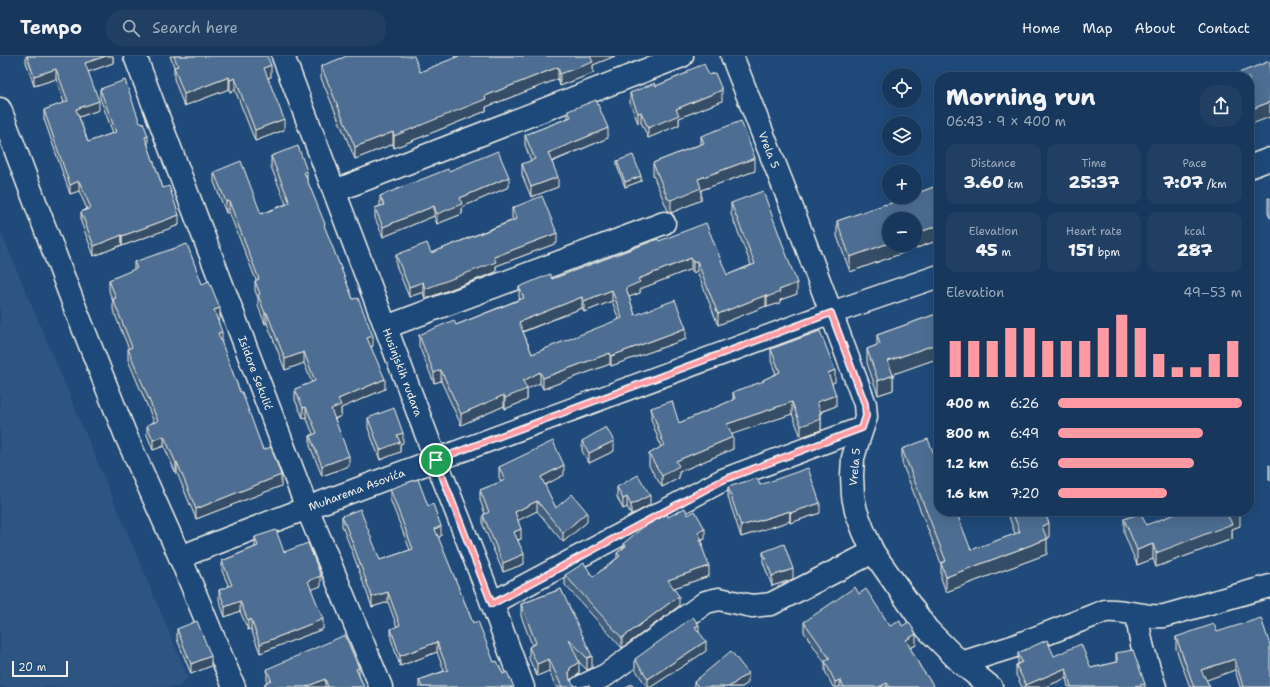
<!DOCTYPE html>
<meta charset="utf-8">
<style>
:root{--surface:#17385c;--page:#203f62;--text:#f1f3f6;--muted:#9eacbb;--line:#365272;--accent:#ff9aa2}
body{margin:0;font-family:"Shantell Sans",sans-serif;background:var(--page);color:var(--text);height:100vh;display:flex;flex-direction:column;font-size:15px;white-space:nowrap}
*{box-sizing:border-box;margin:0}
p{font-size:13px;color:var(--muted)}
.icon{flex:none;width:22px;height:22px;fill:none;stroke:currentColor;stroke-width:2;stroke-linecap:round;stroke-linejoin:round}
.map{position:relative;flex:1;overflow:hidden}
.panel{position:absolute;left:934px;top:16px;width:320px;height:444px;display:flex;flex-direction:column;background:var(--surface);border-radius:16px;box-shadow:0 4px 16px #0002,0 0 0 1px var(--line)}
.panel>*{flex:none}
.fabs{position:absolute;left:882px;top:12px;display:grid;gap:8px}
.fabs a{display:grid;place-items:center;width:40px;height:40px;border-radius:50%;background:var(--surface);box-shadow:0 4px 16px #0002,0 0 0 1px var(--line);font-size:20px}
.scale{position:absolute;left:12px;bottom:10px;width:56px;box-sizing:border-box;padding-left:4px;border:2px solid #f4f1e8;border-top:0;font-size:11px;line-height:14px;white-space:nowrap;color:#f4f1e8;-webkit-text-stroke:3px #1f4a7a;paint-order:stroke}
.pin{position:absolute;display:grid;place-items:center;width:34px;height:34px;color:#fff;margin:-17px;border:2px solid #fff;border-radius:50%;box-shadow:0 1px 4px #0007}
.round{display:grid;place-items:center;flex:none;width:42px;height:42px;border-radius:16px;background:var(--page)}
.headline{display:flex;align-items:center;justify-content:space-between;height:68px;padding:0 12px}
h1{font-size:22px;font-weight:800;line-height:30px}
.figures{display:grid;grid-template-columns:repeat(3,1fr);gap:6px;height:68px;padding:4px 12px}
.figures div{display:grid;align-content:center;border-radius:10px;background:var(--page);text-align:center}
.figures b{font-size:17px;font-weight:800}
.figures small{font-size:11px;font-weight:400}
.figures p{font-size:11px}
.chart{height:112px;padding:8px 12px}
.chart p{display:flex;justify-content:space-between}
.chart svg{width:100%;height:72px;margin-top:4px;stroke:var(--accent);stroke-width:6}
ul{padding:0 12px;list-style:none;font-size:13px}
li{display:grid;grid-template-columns:64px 48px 1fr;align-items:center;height:30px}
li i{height:10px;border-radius:5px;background:var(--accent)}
header{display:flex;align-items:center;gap:24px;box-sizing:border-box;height:56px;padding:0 20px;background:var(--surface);border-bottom:1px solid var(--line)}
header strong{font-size:19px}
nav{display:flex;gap:22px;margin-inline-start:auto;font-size:14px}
.search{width:280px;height:36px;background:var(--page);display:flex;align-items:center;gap:10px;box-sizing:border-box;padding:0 14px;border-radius:16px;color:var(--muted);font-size:15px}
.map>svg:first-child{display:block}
</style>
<header>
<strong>Tempo</strong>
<div class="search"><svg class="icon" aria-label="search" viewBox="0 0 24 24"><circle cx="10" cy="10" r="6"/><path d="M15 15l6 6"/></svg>Search here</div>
<nav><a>Home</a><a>Map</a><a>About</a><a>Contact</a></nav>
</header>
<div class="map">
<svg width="1270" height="631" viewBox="0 0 1270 631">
<rect width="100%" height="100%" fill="#1f4a7a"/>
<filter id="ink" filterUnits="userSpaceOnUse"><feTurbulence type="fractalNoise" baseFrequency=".025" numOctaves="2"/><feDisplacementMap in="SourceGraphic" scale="8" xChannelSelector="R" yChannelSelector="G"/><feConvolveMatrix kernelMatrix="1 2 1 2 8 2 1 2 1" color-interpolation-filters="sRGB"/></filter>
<g filter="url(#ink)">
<path fill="#2d5581" d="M0,174L188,621L180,631H0Z"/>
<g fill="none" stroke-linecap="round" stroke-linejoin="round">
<g stroke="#f4f1e8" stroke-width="25">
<g id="minor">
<path id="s1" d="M135,0L307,452L381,631"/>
<path id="s2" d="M283,0L436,404L492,547L523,631"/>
<path id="s3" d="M732,0L794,157L865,348L866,361L857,388L853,402L852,419L853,440L856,455L864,476L873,496L927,573L961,607L991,631"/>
<path d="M0,53L74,249L126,380L180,501L234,631"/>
<path d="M1249,111L1270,103"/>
<path d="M335,135L682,0"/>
<path d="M386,271L664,167"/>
<path id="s4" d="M180,501L307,452L831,257L939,220"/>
<path d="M492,547L723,424L862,372"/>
<path d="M1138,559C1138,583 1148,608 1155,631"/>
<path d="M961,607L1012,591L1105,555C1125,553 1144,562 1164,560L1270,530"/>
<path d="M581,631L606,619L706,546L719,543L752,550L771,548L873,496"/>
</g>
</g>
<use href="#minor" stroke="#1f4a7a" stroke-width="22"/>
</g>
<path fill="#425f7e" stroke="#f4f1e8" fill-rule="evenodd" d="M26,0H113V7L88,16L99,54L79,61L88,86L113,77L100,42V33L148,90L163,132L179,169L122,190V189L94,200L81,166V156L87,153L79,135L70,138L44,63V54L64,47L56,23L34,30L26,6Z
M170,0H267L271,21L268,22L284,74L255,85L235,34L230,36L229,33L184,50L174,23V11Z
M454,0H615L593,9V17L560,30L558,23L486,51V55L394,92L393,88L355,103L321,22V10L420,16L455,2Z
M687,15L709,19L722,45L679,62V69L648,82L641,66L638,67L630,47V37L656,30L687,17Z
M568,55L608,82L552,106L558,131L531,141L522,119V108L531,105L525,89V79L568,62Z
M701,80L755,115L701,134V144L671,157L668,155L653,119V107L701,88Z
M271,100L307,124L325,173L353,243L373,290L371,291L385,333L341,352V360L335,363L349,410L322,420L310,390V380L313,378L306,361L303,362L295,344V333L312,327L304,307L285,314L267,267L265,268L258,250V242L255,235V225L256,224L229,156L226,157L214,126V116L261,158L286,148L271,111Z
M617,105L641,125L625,131L617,110Z
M449,115L509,131L462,151V158L437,168L434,160L383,181L375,162V152L380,150V140Z
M939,129V184L850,216L837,180V165L886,149Z
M1268,142H1270V162L1268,157Z
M731,147L797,238L780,244V247L767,251L766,250L718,269L697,215L693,217L691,213L640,233V237L629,241L635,259L686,283L611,310L610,308L543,333L540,327L527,333V344L505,353L504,350L461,369L441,325L434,327L419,290V279L456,269L520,243L519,241V231L552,223L659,185L727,219L751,209L731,158ZM612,245L619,264L532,298L523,276L582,252L584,256Z
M512,152L557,187L496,210V216L425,243L423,236L409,241L396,209V199L431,197L513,164L512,162Z
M134,206L202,228L220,263H218L222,286L221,287L263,394L281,430L196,463L177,417L176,418L164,390L153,394L147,379V369L154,366L128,304V293H129L113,254V246L109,235V224L134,214Z
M939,257V302L893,318V334L878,339L867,307V293L877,289V279Z
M771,293L835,326L832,327L836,350L821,356V374L801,381L792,358L731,378L733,393L679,416V422L662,431L649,410V398L661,391L651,363V352L679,367L733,344V336L763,326V324L776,318L771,305Z
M368,362L403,387L400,388V396L380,404L368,372Z
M582,385L614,395L589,407L582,395Z
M902,393L971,494L1015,478L1007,455H1044L1049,482L1046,483L1047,498L946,536L941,522V507L902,407Z
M1269,409H1270V425L1269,424Z
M499,411L564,419L544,429L556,452L587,466L563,486L537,455L518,464L521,483L518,484L524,508L503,516L483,469V459L485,458L480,444V434L501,426L499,421Z
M760,429L820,457L790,467V465L741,481L728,441V431Z
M617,431L650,449L631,459L627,451L623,453L617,441Z
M390,433L428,450L441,480L438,482L473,567L494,606L514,631H419V624L444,615L437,596L400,610L391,583V573L397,571L388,546L372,551L353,498L342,470V460L380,504L410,494L390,443Z
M688,459L705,483L702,484V491L709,520L674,532L679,550L622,592L565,529V519L593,521L617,502V497L624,492V487L668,461Z
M1124,463L1146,469L1240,470L1232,473V483L1156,511L1153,503L1137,509L1124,477Z
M255,481L284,496L321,530L311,533L323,573L260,597L251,573L248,574L240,555L225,561L219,544V534L229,531L222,515V505L255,491Z
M763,496L793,523L772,530L763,506Z
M561,533L592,612L587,614L578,605L579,618L570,625L574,629L579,631H556L549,615L537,620L529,603V591L532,589L521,560V548Z
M859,538L890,570L916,589L910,592L921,612L934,631H833L825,615V607L804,576V566Z
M177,573L211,610L191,618L177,583Z
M699,576L706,595L651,631H647L635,613V603Z
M1217,576L1270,631H1240L1235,614L1206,624L1210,631H1190L1176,593V581Z
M1018,597L1054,600L1091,612L1116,606V597L1145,631H1068L1066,622L1045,631H1022L1016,619V609L1018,608Z
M267,613L359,619L364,631H265V627L267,626Z
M694,626L748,627L742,631H694Z"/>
<path fill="#364d66" stroke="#f4f1e8" d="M106,0H113V7L85,17V7Z
M590,0H615L593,9V17L560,30V18Z
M271,9V21L264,23V12Z
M558,11V23L486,51V55L394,92V80L485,40Z
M56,13V23L34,30V20Z
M229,21V33L184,50V38Z
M235,22V34L230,36V24Z
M722,34V45L679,62V69L648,82V72L676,53Z
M99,45V54L76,62V53Z
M1270,46V61L1249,69V54Z
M641,56V66L638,67V57Z
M284,63V74L255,85V74Z
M608,72V82L548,107V97Z
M393,76V88L355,103V91Z
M148,80V90L145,91V81Z
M755,102V115L701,134V144L671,157V144L698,123Z
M307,115V125L304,116Z
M641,120V125L625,131V126Z
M509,121V131L462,151V158L437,168V158L460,142Z
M558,121V131L531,141V131Z
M79,125V135L70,138V129Z
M229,145V156L226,157V146Z
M434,150V160L383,181V171Z
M179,159V169L122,190V180Z
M939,169V184L850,216V201L889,187V189H915V178Z
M557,177V187L496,210V216L425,243V233L494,201Z
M122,179V189L94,200V190Z
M691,202V213L640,233V237L626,242V232L638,223Z
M697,205V215L693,217V206Z
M423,226V236L409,241V231Z
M797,227V238L780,244V247L767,251V241L779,234Z
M612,234V245L584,256V245Z
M766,239V250L718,269V258Z
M582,241V252L519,277V266Z
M220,252V263L214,265V254Z
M265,257H267V267L265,268Z
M686,272V283L611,310V300Z
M222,276V286L218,288V277Z
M373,280V290L367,292V282Z
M939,287V302L888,320V305Z
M304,296V307L285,314V303Z
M610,297V308L543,333V322Z
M441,314V325L434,327V317Z
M835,314V326L828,329V317Z
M540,316V327L527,333V344L505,353V342L523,325Z
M893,319V334L878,339V325Z
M385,323V333L341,352V360L331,364V353L338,343Z
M504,339V350L461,369V358Z
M836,339V350L817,357V346Z
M792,346V358L727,380V368Z
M306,351V361L303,362V352Z
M821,357V374L801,381V370L819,358Z
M403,377V387L400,388V396L380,404V394L397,379Z
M164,380V390L153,394V384Z
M733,381V393L679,416V422L662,431V420L676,405Z
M614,385V395L589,407V397Z
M349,400V410L322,420V410Z
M177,406V417L176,418V407Z
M564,409V419L541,431V421Z
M281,419V430L196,463V453Z
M650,439V449L631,459V449Z
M627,441V451L623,453V443Z
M537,445V455L515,466V456Z
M820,447V457L790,467V457Z
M790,455V465L741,481V470Z
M1240,455V470L1232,473V483L1156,511V497L1228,460Z
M587,456V466L563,486V477Z
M1049,467V482L1042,485V470Z
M441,470V480L435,483V473Z
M521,473V483L514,485V476Z
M705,473V483L702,484V494L698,476Z
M1047,483V498L946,536V521Z
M1153,488V503L1137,509V494Z
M524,498V508L503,516V507Z
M709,510V520L668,534V524Z
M793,513V523L772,530V520Z
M321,520V530L308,535V525Z
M388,536V546L372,551V541Z
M679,540V550L622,592V582Z
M240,545V555L225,561V551Z
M251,563V573L248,574V565Z
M323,563V573L260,597V588Z
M699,569V579L695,571Z
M916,578V589L906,594V584Z
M706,585V595L651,631H648V623Z
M437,586V596L400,610V600Z
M211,600V610L191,618V608Z
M592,600V612L587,614V602Z
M549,603V615L537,620V608Z
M1235,603V614L1201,626V614Z
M579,606V618L570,624L569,630V618L570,612Z
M359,612V624L356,613Z
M1066,612V622L1045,631H1026V629Z
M748,617V627L742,631H729Z
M325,623V631H306Z
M840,624V631H835V626Z
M887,627V631H879Z
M1145,628V631H1135V630Z"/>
<path fill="#4d6e92" stroke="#f4f1e8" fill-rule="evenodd" d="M27,0H106L85,7L99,45L76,53L88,86L116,76L100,33L125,24L140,67L143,66L148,80L145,81L163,132L169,130L179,159L122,180V179L94,190L81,156L91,152L79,125L70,129L44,54L68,45L56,13L34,20Z
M174,0H267L271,9L264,12L284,63L255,74L235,22L230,24L229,21L184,38L174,11L178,10Z
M347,0H414L420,16L459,0H590L593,6L560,18L558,11L485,40L486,43L394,80L393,76L355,91L321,10Z
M1270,5V46L1249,54V21H1228Z
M704,8L709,19L715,17L722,34L676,53L679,59L648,72L641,56L638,57L630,37L655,27L656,30L687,17V15Z
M596,44L608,72L548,97L558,121L531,131L522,108L535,103L525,79L571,61L568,55Z
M741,65L755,102L698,123L701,132L671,144L668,143L653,107L704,87L701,80Z
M298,90L307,115L304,116L325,168L324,169L353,243L358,242L373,280L367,282L385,323L338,343L341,349L331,353L349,400L322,410L310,380L317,377L306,351L303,352L295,333L315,325L304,296L285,303L267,257H265L258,239L260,238L255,225L259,223L229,145L226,146L214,116L241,105L261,158L290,147L271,100Z
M498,95L509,121L460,142L462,148L437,158L434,150L383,171L375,152L384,149L380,140L448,113L449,115Z
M633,99L641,120L625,126L617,105Z
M939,129V169L915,178V163H889V187L850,201L837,165L886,148V149L907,141H915V138Z
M763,135L797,227L779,234L780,236L767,241L766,239L718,258L697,205L693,206L691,202L638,223L640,226L626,232L635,259L675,244L686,272L611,300L610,297L543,322L540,316L523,325L527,333L505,342L504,339L461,358L441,314L434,317L419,279L454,264L456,269L524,242L519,231L550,218L552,223L658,183L659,185L706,167L727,219L755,208L731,147ZM612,234L622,262L532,298L519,266L582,241L584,245Z
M542,140L557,177L494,201L496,206L425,233L423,226L409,231L396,199L427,187L431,197L517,163L512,152Z
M187,188L202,228L209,225L220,252L214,254L222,276L218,277L240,336H242L263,394L271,391L281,419L196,453L177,406L176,407L164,380L153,384L147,369L158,365L128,293L132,291L113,243L116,242L109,224L137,212L134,206Z
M939,257V287L888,305L893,319L878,325L867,293L880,288L877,279Z
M820,275L835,314L828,317L836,339L817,346L821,357L819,358L821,363L801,370L792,346L727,368L733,381L676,405L679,410L662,420L649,398L664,389L651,352L672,345L679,367L735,343L733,336L764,325L763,324L780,316L771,293Z
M394,352L403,377L397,379L400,386L380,394L368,362Z
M606,371L614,385L589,397L582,385Z
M928,383L939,411V455H956L971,494L1020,476L1012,455H1044L1049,467L1042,470L1047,483L946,521L941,507L946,505L902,393Z
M553,385L564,409L541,421L556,452L572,438L587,456L563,477L537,445L515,456L521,473L514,476L524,498L503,507L483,459L489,456L480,434L505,424L499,411Z
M808,412L820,447L790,457V455L741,470L728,431L757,422L760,429Z
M638,419L650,439L631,449L627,441L623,443L617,431Z
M418,423L428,450L433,448L441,470L435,473L473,567L478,565L494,606L497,605L503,618L507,616L514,631H422L419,624L448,614L437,586L400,600L391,573L400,569L388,536L372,541L353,488L342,460L360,453L380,504L413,493L390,433Z
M685,452L688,459L695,455L705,473L698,476L702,484L700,485L709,510L668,524L679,540L622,582L565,519L584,507L593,521L620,500L617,497L626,490L624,487L643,471L667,458L668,461Z
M1183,455H1240L1228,460L1232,468L1156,497L1153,488L1137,494L1124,463L1141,457L1146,469Z
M276,474L284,496L308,487L321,520L308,525L323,563L260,588L251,563L248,565L240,545L225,551L219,534L232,529L222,505L258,490L255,481Z
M784,488L793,513L772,520L763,496Z
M855,531L859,538L866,533L890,570L900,565L902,570L909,566L916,578L906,584L921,612L934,630L932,631H890L887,627L879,631H844L840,624L835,626L825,605L830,603L804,566Z
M561,533L592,600L587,602L569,583L579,606L570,612L569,618L570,624L574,629L579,631H562L549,603L537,608L529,591L536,587L521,548Z
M693,561L699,569L695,571L706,585L648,623L635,603Z
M1261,562L1270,589V631H1243L1235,603L1201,614L1210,631H1194L1176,581L1214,568L1217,576Z
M197,565L211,600L191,608L177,573Z
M345,579L359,612L356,613L364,631H328L325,623L306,631H267L265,627L271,624L267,613Z
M1047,584L1054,600L1081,588L1091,612L1118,606L1116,597L1133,594L1145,628L1135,630V631H1071L1066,612L1026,629L1016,609L1022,606L1018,597Z
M731,595L748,617L729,631H697L698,630L694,626Z
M631,628L634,631H627Z
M589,629V631H581Z"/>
</g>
<g fill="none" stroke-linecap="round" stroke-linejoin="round" filter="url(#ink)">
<g stroke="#fff" stroke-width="8">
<path id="route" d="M831,257L865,348L866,360L862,372L723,424L492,548L436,404Z"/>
</g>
<use href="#route" stroke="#ff9aa2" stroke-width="5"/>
</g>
<g text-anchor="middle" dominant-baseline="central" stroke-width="3.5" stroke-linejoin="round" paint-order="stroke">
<g font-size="11" fill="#f4f1e8" stroke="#1f4a7a">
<text stroke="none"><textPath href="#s3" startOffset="101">Vrela 5</textPath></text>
<text stroke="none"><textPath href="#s1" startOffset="339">Isidore Sekulić</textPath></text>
<text stroke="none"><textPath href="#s2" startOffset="338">Husinjskih rudara</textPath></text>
<text transform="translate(855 411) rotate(-85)">Vrela 5</text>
<text stroke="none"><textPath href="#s4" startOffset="189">Muharema Asovića</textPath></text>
</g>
</g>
</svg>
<div class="fabs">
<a><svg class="icon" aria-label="locate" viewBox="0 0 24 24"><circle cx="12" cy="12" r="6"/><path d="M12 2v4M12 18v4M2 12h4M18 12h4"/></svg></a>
<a><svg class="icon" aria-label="layers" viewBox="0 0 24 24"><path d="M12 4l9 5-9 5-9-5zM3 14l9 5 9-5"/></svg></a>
<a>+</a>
<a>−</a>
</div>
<div class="scale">20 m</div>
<div class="pin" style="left:436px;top:404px;background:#1e9e55"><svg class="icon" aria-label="arrive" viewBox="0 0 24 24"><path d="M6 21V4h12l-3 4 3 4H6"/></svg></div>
<section class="panel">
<div class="headline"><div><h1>Morning run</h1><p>06:43 · 9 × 400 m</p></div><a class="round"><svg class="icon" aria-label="share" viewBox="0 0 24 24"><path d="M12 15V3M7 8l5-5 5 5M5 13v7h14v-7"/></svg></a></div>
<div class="figures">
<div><p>Distance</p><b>3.60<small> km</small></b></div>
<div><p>Time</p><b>25:37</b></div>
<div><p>Pace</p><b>7:07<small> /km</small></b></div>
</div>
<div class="figures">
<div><p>Elevation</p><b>45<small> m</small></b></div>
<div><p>Heart rate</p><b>151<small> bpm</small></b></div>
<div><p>kcal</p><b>287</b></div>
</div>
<div class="chart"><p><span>Elevation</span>49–53 m</p>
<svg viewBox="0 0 160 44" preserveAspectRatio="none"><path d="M5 44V22M15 44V22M25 44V22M35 44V14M45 44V14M55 44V22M65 44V22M75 44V22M85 44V14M95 44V6M105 44V14M115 44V30M125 44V38M135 44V38M145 44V30M155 44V22"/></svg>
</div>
<ul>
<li><b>400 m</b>6:26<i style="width:100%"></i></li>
<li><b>800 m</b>6:49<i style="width:79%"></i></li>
<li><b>1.2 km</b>6:56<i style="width:74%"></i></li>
<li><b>1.6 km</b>7:20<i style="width:59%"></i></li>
</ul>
</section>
</div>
